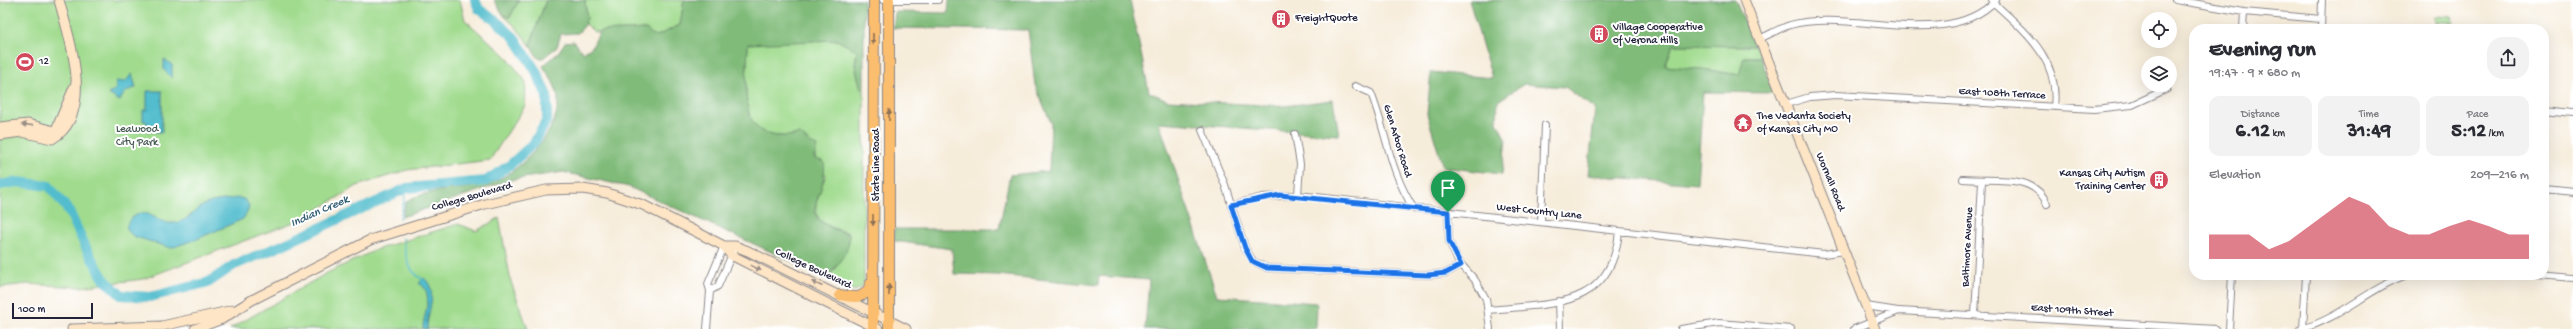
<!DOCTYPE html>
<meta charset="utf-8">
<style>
:root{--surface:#fff;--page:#f2f2f3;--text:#2b2b33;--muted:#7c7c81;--accent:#d1495b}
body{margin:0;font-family:"Gochi Hand",sans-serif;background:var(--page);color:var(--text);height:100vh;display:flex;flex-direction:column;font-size:15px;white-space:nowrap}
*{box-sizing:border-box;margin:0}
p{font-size:13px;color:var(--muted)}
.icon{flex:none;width:22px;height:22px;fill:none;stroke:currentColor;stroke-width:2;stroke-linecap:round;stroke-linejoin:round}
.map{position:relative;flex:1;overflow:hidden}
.details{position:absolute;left:2189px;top:24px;width:360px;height:256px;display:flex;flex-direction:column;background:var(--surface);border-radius:16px;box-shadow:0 4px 16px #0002}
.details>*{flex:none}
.buttons{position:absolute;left:2141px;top:12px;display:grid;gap:8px}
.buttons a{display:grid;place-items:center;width:36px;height:36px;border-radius:50%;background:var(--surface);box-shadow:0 4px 16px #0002;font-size:20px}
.scale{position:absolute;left:12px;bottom:10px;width:81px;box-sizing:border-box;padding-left:4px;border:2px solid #22223b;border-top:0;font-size:11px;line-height:14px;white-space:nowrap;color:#22223b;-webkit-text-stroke:3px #fff;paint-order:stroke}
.pin{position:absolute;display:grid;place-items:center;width:34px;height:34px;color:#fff;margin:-41px -17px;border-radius:50% 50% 50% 0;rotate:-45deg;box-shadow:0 0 4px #0007}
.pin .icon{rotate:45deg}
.round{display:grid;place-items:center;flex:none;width:42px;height:42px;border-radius:16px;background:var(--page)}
.overview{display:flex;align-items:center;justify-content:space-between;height:68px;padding:0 20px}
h1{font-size:22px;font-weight:700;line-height:30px}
.metrics{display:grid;grid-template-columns:repeat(3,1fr);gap:6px;height:68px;padding:4px 20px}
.metrics div{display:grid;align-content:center;border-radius:10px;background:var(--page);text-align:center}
.metrics b{font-size:20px;font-weight:700}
.metrics small{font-size:11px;font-weight:400}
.metrics p{font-size:11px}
.chart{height:112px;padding:8px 20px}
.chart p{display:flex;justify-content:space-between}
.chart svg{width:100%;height:72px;margin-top:4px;fill:var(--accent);opacity:.7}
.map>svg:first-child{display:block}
</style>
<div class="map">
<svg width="2573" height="329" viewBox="0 0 2573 329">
<rect width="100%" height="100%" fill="#fff"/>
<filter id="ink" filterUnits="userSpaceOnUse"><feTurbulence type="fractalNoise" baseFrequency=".025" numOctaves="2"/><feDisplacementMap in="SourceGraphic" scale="8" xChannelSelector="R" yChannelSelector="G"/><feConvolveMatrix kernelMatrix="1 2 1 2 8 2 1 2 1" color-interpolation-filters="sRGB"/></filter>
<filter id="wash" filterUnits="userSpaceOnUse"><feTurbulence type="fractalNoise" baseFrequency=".012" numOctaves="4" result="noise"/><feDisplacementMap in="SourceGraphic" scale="16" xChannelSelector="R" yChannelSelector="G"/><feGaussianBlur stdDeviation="0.9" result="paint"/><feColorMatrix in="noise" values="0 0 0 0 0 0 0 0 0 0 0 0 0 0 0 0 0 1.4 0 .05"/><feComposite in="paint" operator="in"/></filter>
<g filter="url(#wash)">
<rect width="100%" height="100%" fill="#f6ecda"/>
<path fill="#a0db8e" stroke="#617e64" d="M14,0H460L465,20L506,56L526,82L525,106L490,160L407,170L357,186L302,219L143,279L80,287L28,284L0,287V3Z
M519,0H546L530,45L515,26L504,16L510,17Z
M585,0H684L680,25L655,37L646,29L594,32L584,22L587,19Z
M2435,16L2452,17L2453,23H2435Z
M837,40L857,51L855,65L861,89L864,87V283L862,287L855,291L826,277L834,271L849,233C808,222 811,211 826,175C816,161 812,145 800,134C732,148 747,88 748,43Z
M1673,45L1755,46L1761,57H1744L1740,75L1702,69L1665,66Z
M499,218L511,282L528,329H230L327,273L378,249L458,224L476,231Z"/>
<path fill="#80bb79" stroke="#516e5a" d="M494,0H519L510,17L504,16Z
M546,0H585L587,19L585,22L586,24L578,33L561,34L557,47L543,58H538L530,45Z
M684,0H864V87L861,90L855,65L857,51L837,40L748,44C747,88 733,148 800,134L810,143L817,146L814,158L824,162C829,201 788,216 849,234C852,247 836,269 826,277L629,187L563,172L510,180L402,217L406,201C431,188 457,190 483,185C515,179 560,132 558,99C557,86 549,76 543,66L558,53L565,42L574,41L583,53L592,47L600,31L646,29L655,37L680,25Z
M949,0H1130L1149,92L1167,100L1284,106L1333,100L1339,135L1159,122L1217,296L1317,303L1316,329H1145L1149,280L1099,276L1098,285L998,275L954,274L952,249L894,241V229H999L1010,175L1049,171L1051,123L1035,85L1028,30L893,28L895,12L948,13Z
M1469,0H1735L1755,46L1673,45L1665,66L1702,69L1739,75L1744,57H1761L1773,93L1703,92L1697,184L1588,175L1595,109L1565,87L1524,84L1498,101L1497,122L1506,140L1502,174L1443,167L1427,114L1431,72L1492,78Z"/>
<path fill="#52bdce" stroke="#3a7084" d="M164,59L172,65V78L164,70Z
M132,74L136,88C128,89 123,93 120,101L108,94L116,89V81L125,82Z
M147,91H162V132L147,131V122L143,121V110H147Z
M238,198L244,199L249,205L248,211L243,219L197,239L171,248L133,236L127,230C126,225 128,222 131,219C147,203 157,225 173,223C189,222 195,208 208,203C210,202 235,198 238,198Z
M424,278C439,291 427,312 427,329H423V326C425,311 434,292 419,283Z"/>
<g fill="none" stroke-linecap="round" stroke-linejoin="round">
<path stroke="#52bdce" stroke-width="1.5" d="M400,218L407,188
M403,238C406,256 407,272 424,280"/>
<path stroke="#52bdce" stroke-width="10" d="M0,185L17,182L49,186L69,211L88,252L104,279L121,295L150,297L209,282L234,265L278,247L407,188L486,181L510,165L534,143L547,120V96L536,71L514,37L496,21L479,9L475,0"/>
</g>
</g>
<g filter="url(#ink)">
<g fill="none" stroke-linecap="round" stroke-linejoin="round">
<g stroke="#8c878a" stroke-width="8">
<path id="street" d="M883,0H938
M2176,0L2244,12L2321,19
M1992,1C2024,31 2060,58 2054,107
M2243,29L2244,12
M2321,29L2322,0
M1759,39C1769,35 1780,28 1790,25C1852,8 1947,52 1996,0
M1355,86L1371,93C1387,134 1389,170 1414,209
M1786,104L1810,97L1836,95L2094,109L2132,105L2167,89
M2544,111L2573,114
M1202,130L1225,185L1245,248L1253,261L1267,268L1428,275L1446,273L1461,265
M1295,134L1300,164L1298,195
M1963,179C1992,182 2034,172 2047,204
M2544,189L2573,192
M1231,205L1262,197L1298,195L1824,254L1844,251
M1448,212L1449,241L1458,261L1475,280L1486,299L1490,329
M1541,222L1545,125
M2538,275L2573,278
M710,291L718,286L733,252
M1559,301L1560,329
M1866,306L1898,311
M1489,310C1551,303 1612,310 1619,231
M1975,315L1982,181
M707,329L710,291L708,284L724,246
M1681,329L1719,323L1791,329
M1854,329L1899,311L2216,329
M2229,329L2232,275
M2301,329C2340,319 2369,288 2407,275
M2303,329L2306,275"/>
</g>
<g stroke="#8c878a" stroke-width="11">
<path id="secondary" d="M1744,0L1875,329
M0,127L28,124L54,131
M0,135L22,132L52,139C96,114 69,38 59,0
M52,139L76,83
M724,246H735L748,251L906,329
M72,329L162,326L233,310
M195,329L222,319L252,300L370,240L485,204L546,190L583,189L607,193L643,205L724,246L731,255L741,260L878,329"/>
</g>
<g stroke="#8c878a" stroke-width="12">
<path id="primary" d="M840,295C855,298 866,300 871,283
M873,329L874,0
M889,329V0"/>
</g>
<use href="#street" stroke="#fff" stroke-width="6"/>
<use href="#secondary" stroke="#fde5c5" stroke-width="9"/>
<use href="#primary" stroke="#fbbd6e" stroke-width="10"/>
</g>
<defs><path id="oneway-solid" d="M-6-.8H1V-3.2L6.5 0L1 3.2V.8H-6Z"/></defs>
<g fill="#8e7054">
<use href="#oneway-solid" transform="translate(873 39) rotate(90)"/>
<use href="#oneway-solid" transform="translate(889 115) rotate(-90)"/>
<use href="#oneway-solid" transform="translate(873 220) rotate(90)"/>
<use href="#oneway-solid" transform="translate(889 290) rotate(-90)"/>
</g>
<g fill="#9a8d87">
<use href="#oneway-solid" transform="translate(27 125) rotate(-175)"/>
<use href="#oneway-solid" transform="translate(756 268) rotate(27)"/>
<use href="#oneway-solid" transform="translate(817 284) rotate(-155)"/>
</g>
</g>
<g fill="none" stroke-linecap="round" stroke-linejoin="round" filter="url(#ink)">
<g stroke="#fff" stroke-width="8">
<path id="route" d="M1280,195L1448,212L1449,241L1461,265L1446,273L1428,275L1267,268L1252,261L1245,248L1231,205Z"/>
</g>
<use href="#route" stroke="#1a73e8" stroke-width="5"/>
</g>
<defs>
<g id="building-disc" transform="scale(1)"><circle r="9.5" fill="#d1495b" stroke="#fff"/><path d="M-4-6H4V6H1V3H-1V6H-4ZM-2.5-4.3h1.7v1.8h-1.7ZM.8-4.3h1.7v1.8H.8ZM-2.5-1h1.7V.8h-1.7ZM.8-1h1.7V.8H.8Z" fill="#fff"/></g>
<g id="stadium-disc" transform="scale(1)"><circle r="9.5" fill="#d1495b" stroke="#fff"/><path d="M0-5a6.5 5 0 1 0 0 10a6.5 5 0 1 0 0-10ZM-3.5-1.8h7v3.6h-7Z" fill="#fff"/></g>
<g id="temple-disc" transform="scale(1)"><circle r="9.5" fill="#d1495b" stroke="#fff"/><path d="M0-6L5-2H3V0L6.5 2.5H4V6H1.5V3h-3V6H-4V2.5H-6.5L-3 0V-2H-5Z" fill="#fff"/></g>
</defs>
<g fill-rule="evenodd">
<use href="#building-disc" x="1281" y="19"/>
<use href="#building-disc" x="1599" y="34"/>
<use href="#stadium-disc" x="25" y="62"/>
<use href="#temple-disc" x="1743" y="123"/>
<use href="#building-disc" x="2159" y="180"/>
</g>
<g text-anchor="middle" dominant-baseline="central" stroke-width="4" stroke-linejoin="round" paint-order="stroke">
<g font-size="11" fill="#22223b" stroke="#fff" text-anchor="start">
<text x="1295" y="19">FreightQuote</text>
<text x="1613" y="28">Village Cooperative<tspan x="1613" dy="13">of Verona Hills</tspan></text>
<text x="39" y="62">12</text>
<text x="1757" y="117">The Vedanta Society<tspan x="1757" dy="13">of Kansas City MO</tspan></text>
<text x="2145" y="174" text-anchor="end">Kansas City Autism<tspan x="2145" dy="13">Training Center</tspan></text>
</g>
<g font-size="11" fill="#22223b" stroke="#fff">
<text transform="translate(2002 94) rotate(3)">East 108th Terrace</text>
<text transform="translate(1397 141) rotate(73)">Glen Arbor Road</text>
<text transform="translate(877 165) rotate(-90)">State Line Road</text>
<text transform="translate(1830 182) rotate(68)">Wornall Road</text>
<text transform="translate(472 197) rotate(-16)">College Boulevard</text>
<text transform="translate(1539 212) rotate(6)">West Country Lane</text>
<text transform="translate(1968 247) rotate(-87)">Baltimore Avenue</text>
<text transform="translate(813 269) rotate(25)">College Boulevard</text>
<text transform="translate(2072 311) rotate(4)">East 109th Street</text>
</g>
<g font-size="11" fill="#485a54" stroke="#fff">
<text x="137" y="130">Leawood<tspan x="137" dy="13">City Park</tspan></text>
</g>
<g font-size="12" font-style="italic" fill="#356076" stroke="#fff">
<text transform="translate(320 212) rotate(-24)">Indian Creek</text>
</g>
</g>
</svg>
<div class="buttons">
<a><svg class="icon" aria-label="locate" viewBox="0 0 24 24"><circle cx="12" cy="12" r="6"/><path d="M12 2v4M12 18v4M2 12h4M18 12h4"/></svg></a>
<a><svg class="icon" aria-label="layers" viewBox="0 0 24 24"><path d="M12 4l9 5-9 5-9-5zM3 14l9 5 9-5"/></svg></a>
</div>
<div class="scale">100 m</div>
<div class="pin" style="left:1448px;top:212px;background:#1e9e55"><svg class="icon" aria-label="arrive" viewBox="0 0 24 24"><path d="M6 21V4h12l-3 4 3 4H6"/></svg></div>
<section class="details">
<div class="overview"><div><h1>Evening run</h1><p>19:47 · 9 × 680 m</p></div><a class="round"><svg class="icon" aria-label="share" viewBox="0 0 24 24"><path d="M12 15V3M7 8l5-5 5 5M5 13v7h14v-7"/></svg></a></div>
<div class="metrics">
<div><p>Distance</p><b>6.12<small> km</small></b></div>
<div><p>Time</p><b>31:49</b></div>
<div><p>Pace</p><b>5:12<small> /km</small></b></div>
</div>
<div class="chart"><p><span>Elevation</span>209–216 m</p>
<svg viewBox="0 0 160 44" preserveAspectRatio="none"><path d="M0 44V29L10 29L20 29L30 38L40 33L50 24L60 15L70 6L80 11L90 24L100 29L110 29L120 24L130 20L140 24L150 29L160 29V44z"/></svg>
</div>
</section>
</div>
